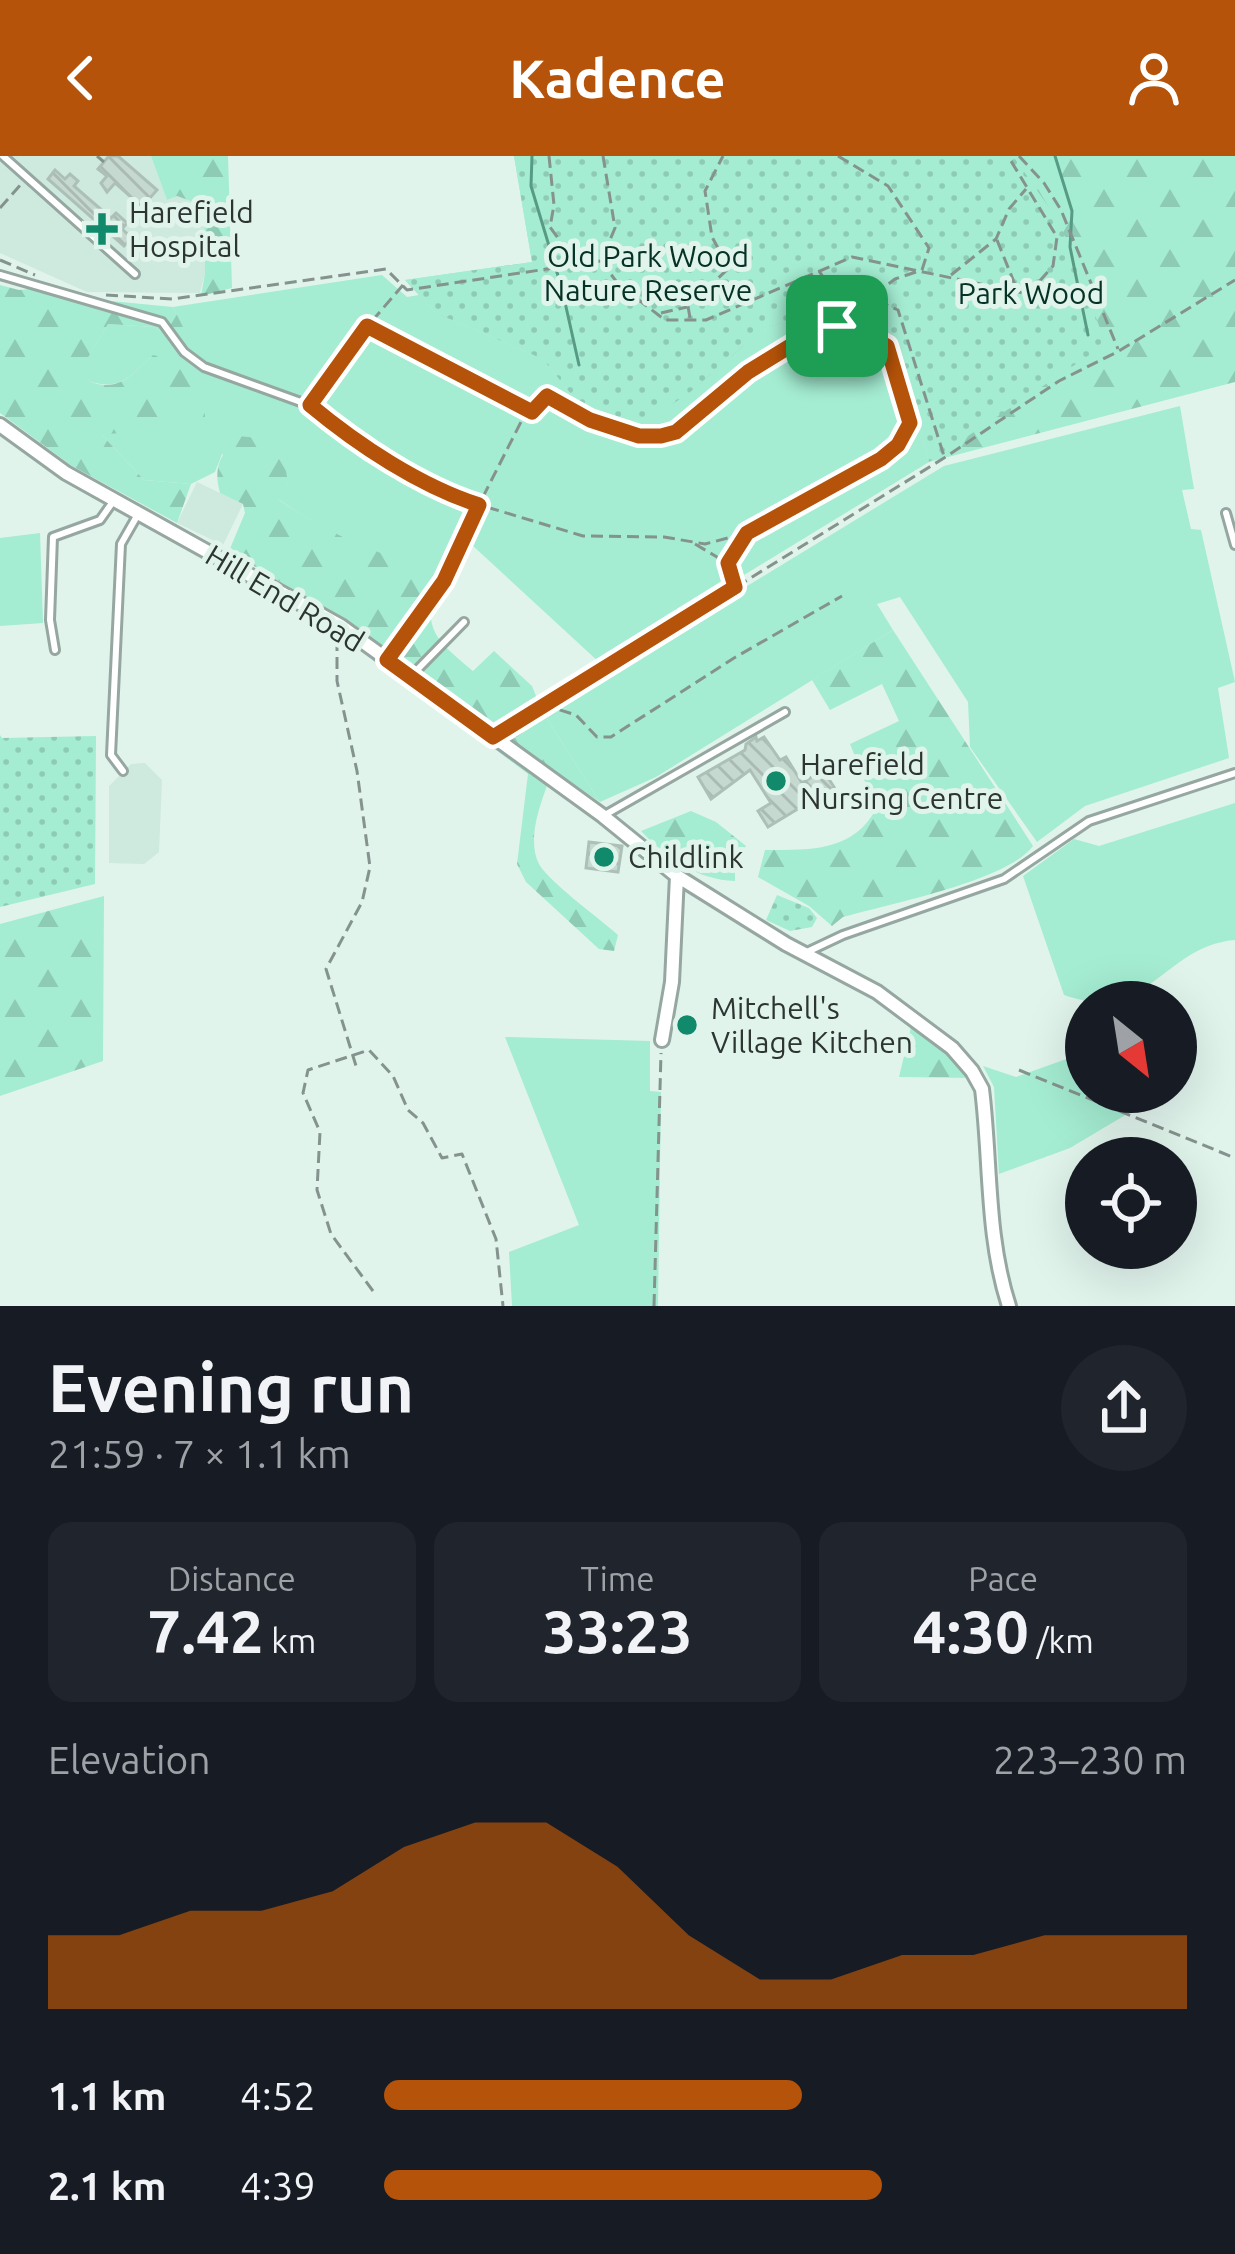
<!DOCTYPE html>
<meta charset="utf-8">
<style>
:root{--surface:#171b24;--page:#20242c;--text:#f1f3f6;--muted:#9ea1a6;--accent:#b45309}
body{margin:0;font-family:Ubuntu,sans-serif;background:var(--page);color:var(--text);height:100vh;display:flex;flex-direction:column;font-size:45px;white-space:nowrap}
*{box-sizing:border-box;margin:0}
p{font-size:39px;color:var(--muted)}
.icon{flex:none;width:66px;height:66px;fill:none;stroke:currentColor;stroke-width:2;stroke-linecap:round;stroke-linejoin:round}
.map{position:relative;height:1150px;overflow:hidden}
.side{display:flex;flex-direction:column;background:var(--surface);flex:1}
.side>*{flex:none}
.needle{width:78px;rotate:150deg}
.controls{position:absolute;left:1065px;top:825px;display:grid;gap:24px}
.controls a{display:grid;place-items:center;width:132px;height:132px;border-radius:50%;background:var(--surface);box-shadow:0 12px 48px #0002;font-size:60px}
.pin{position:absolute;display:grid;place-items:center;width:102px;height:102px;color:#fff;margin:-51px;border-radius:24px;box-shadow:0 6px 18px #0006}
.round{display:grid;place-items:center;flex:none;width:126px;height:126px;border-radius:63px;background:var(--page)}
.summary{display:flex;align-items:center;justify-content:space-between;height:204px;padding:0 48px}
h1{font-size:66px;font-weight:600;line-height:90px}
.metrics{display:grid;grid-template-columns:repeat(3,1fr);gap:18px;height:204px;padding:12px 48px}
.metrics div{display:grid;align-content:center;border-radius:24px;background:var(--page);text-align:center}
.metrics b{font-size:60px;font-weight:600}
.metrics small{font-size:33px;font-weight:400}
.metrics p{font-size:33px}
.chart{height:336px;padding:24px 48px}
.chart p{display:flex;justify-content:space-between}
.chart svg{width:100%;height:216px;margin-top:12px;fill:var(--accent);opacity:.7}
ul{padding:0 48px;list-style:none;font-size:39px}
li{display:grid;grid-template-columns:192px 144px 1fr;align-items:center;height:90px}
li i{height:30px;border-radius:15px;background:var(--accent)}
header{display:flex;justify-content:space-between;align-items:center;height:156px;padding:0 48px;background:var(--accent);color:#fff;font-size:54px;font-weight:600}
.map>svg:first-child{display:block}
</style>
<header><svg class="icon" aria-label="back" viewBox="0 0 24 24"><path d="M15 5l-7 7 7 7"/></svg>Kadence<svg class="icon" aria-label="person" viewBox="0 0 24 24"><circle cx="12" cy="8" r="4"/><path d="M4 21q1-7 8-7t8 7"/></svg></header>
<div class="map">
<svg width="1235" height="1150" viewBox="0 0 1235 1150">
<defs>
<pattern id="forest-firs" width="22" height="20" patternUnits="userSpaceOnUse" patternTransform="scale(3)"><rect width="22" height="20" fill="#a4ecd2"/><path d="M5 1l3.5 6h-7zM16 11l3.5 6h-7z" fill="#8ecbb5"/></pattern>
<pattern id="park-dots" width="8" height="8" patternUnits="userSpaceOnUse" patternTransform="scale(3)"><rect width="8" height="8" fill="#a4ecd2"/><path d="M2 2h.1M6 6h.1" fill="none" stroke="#8ecbb5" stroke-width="1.8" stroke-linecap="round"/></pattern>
<pattern id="building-back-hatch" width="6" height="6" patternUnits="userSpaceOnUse" patternTransform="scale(3)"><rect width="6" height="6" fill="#c6d9d1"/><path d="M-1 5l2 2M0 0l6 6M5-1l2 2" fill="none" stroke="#aabbb4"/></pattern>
</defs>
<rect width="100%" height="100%" fill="#e0f4ec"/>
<path fill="#cee9de" d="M0,0H151L167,44L177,40L204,50L205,117L200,137L87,136L0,97Z
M197,326L243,348L223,389L177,367Z
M145,607L162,624L159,696L144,708L109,707V630L131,608Z"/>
<path fill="#a4ecd2" d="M382,119L407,141L419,139L436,157L543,203L579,248L763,173L826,152L873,161L897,185L929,306L600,507L472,389L455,423C437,413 419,412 399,406C355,392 315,369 278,343L288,326L222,298L215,316L191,328L144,324L101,278L153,199C123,228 116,236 76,221L108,168L154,171L194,195L173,151Z
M1180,250L1194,333L1182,334L1191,373L1201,374L1235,526L1218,532L1229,602L1085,650L1037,686L970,591L968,546L900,441L877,448L893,474L656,621L600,646L542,555L944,310Z
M40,377L43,467L0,470V382Z
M1235,647V784C1163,790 1149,869 1064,839L1023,720L1074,683L1099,690Z
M505,881L650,885V935L661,936L658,1150H512L509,1096L579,1069Z
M1086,896V936H1164L1070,992L999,1018L994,931L983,910L1016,921Z"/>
<path fill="url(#forest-firs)" d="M151,0H228L232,132L201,140L205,117L204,50L177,40L167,44Z
M514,0H1235V226L929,306L897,185L873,161L826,152L763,173L689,237L639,270L579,248L543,203L436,157L405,124L532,106Z
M0,129L19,134L48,131L90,143L173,151L196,197L154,171L108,168L77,220C114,239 125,226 153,199L204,211L205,266L102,279L144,324L191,328L177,367L72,310L0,257Z
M237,280L268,283L282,294L288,326L279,344C328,378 381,401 439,414C423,471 428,478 473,515L494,495L532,530L542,555L600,646L553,614C544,639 525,681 539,708C548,725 600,763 618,779L614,795L599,793L526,726L517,708L528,618L350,484L331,456L229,395L245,357L243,348L220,337C213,311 220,300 237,280Z
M893,474L1033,690C1007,725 888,748 843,761L832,770L809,750L758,721L765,694C809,694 853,696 876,653L850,588L899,565L882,528L830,554L812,524Z
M691,655L716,666L746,690L735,705V725C698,724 666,702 641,675Z
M104,740L103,905L0,940V768Z
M911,871L927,880L973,922L899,921Z"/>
<path fill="url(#park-dots)" d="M514,0H1013L1060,67L1106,188L929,306L897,185L873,161L826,152L763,173L689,237L639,270L579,248L543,203L436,157L405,124L532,106Z
M0,579L2,582L96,580L95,728L0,751Z
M777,739L809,752L817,762L812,771L790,775L766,764Z"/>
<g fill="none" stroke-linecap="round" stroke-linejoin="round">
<path stroke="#589b85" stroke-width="3" d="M532,0L531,30L562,133L579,209
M1055,0L1072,55L1070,91L1088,179"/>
</g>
<path fill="url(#building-back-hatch)" stroke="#adc0b8" stroke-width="3" d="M109,0H118L157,34L142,51L115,27L107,36L101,27L107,20L98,13Z
M55,14L65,23L70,18L78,25L74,30L90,44L111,62L116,57L127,67L122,73L132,82L124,90L48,23Z
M756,581L757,585L764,581L780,604L786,601L802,627L823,614L834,631L768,671L758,655L771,647L750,614L711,643L698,621L745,594L746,588Z
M589,686L622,690L618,716L586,712Z"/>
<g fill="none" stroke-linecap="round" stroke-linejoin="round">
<g stroke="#95a7a0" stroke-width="12">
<path id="lane" d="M3,0L135,118
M0,119L162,166L184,196L204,211L309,249L367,170
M1226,357L1235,389
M55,494L50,464L53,381L100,364L112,347
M413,518L464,466
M123,615L111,599L121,388L137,360
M603,660L785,556
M807,796L843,779L1004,723L1089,665L1235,617"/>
</g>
<g stroke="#95a7a0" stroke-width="18">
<path id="street" d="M0,269L66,317L341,470L603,660L677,720L786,788L877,836L952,892L972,915L982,933C991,1005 986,1080 1009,1150
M662,884L672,826L677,720"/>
</g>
<path stroke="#85938e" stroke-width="3" stroke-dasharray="12 6" stroke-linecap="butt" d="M97,0L104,6
M549,0L554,49L550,71L566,93V108
M603,0L615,72L601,105L619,129L665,164H706L852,101L1028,138L1053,110L1057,81L1008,0
M838,0L888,30L929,92L922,114L895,123L871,141
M1019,0L1044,27L1061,54L1118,193
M0,52L23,26
M997,84L1018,136
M0,104L35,119
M819,115L836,140L871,142L898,154L944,300
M951,119L996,83L1009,53L1026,33
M106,139L172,143L386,113L407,134L600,105
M661,157L687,151
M690,162L688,150L729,112L712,81L705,35L723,0
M372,165L403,129
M316,254L367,291L460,343L583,380L664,381L705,388L747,377L881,303L898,289L910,267L887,190L856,173H818L748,216L676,276L661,280H639L590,264L547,240L532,257L374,174
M695,388L717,401L728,417
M734,429L729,407L746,379
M337,483V525L357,615L370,711L362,746L326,813L357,913
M393,496L444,425L457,392L524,260L530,257
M507,573L944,302L1059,225L1119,195L1235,124
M515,580L554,552L576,559L597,581H611L734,502L842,440
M1019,914L1235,1002
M373,1135L331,1078L317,1034L320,976L303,937L308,914L369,894L393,920L408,954L423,967L442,1002L462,998L496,1083L503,1150
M654,1150L661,897"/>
<use href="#lane" stroke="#fff" stroke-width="6"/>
<use href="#street" stroke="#fff" stroke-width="12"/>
</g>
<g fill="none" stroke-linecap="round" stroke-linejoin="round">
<g stroke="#fff" stroke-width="24">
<path id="route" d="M367,170L532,256L547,240L590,264L639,280H661L676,276L748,216L818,173H856L887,190L910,267L898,289L881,303L747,377L728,407L735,431L493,581L387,504L444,425L479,349C420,330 358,289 310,249Z"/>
</g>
<use href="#route" stroke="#b45309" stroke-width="15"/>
</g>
<g fill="#11896b" stroke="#e0f4ec" stroke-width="4.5">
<path d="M96 55h12v12h12v12h-12v12h-12v-12h-12v-12h12z"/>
<circle cx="776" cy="625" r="12"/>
<circle cx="604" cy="701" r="12"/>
<circle cx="687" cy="869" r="12"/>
</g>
<g text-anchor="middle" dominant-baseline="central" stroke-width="10" stroke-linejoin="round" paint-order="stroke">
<g font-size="30" fill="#2d3532" stroke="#e0f4ec" text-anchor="start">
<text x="129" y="56">Harefield<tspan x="129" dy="34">Hospital</tspan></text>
<text x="800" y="608">Harefield<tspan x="800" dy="34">Nursing Centre</tspan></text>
<text x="628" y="701">Childlink</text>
<text x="711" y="852">Mitchell's<tspan x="711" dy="34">Village Kitchen</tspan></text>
</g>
<g font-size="30" fill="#063226" stroke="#e0f4ec">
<text x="648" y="100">Old Park Wood<tspan x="648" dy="34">Nature Reserve</tspan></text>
<text x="1031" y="137">Park Wood</text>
</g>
<g font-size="30" fill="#2d3532" stroke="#e0f4ec">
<text transform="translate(285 442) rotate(31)">Hill End Road</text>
</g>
</g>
</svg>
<div class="controls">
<a><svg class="needle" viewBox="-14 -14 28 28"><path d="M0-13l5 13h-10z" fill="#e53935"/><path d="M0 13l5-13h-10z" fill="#9ea1a6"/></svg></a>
<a><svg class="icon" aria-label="locate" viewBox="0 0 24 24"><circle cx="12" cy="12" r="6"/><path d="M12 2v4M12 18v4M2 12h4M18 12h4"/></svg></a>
</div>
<div class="pin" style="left:837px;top:170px;background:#1e9e55"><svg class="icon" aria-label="arrive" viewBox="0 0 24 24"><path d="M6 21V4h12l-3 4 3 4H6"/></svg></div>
</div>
<section class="side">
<div class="summary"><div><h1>Evening run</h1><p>21:59 · 7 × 1.1 km</p></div><a class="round"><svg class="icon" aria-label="share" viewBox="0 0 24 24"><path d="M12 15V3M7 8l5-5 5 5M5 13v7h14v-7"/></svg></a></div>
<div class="metrics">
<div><p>Distance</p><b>7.42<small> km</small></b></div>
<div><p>Time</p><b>33:23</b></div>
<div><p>Pace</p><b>4:30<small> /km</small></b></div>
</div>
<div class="chart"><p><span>Elevation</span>223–230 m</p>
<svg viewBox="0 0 160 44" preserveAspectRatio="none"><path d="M0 44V29L10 29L20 24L30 24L40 20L50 11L60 6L70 6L80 15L90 29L100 38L110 38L120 33L130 33L140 29L150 29L160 29V44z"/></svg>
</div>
<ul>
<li><b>1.1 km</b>4:52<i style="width:52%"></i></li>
<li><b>2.1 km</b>4:39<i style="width:62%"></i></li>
</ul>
</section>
